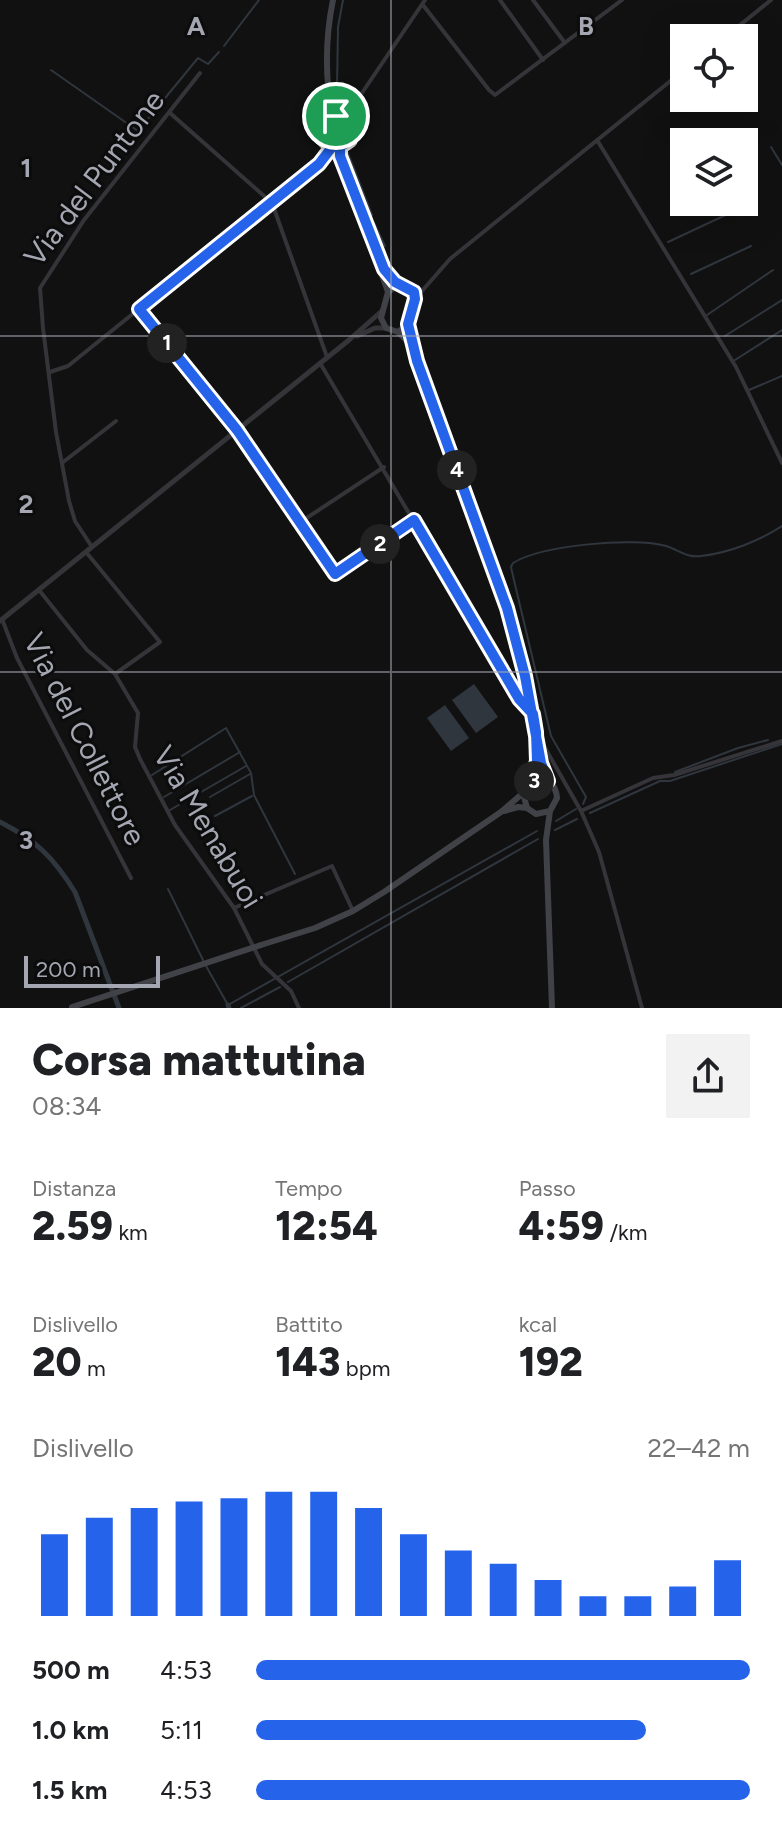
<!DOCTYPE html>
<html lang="it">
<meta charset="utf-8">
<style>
:root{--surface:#fff;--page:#f2f2f2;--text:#202124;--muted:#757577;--accent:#2563eb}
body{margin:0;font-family:Figtree,sans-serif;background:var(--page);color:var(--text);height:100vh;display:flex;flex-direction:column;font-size:30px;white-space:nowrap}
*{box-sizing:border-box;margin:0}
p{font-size:26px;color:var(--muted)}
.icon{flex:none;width:44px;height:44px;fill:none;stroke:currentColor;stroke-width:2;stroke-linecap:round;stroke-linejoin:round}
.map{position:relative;height:1008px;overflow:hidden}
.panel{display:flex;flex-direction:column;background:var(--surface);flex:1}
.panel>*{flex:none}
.controls{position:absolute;left:670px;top:24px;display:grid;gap:16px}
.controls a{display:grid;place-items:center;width:88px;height:88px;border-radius:0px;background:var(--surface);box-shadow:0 8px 32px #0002;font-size:40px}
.scale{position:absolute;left:24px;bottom:20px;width:136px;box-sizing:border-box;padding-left:8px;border:4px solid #a4a7b1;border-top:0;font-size:22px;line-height:28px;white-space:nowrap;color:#a4a7b1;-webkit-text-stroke:6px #0c0c0d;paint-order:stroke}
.pin{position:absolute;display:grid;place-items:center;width:68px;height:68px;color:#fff;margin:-34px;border:4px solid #fff;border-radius:50%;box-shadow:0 2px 8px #0007}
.km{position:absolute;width:40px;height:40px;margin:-20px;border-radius:50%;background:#222;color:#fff;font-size:22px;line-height:40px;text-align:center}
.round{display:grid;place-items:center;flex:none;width:84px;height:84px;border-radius:0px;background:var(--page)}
.summary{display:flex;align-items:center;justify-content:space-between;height:136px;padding:0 32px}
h1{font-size:44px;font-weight:800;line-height:60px}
.figures{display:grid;grid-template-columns:repeat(3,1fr);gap:12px;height:136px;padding:8px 32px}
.figures div{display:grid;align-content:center}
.figures b{font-size:40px;font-weight:800}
.figures small{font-size:22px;font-weight:400}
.figures p{font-size:22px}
.chart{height:224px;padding:16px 32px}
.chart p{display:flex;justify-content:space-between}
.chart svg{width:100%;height:144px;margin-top:8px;stroke:var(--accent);stroke-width:6}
ul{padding:0 32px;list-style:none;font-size:26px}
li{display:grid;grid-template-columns:128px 96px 1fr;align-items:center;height:60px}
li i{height:20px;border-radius:10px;background:var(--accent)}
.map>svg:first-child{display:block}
</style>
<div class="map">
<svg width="782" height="1008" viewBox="0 0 782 1008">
<rect width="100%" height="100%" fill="#111112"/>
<path fill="#30363d" d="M474,684L498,717L476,733L452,700Z
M445,705L469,738L451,751L427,718Z"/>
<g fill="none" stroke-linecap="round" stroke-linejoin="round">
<path stroke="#30363d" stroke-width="2" d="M224,46L259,0
M51,70L138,131L198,58L208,64L219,52
M337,87L338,27L343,0
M771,147L782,165
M348,153L372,215
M374,223L385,246
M668,242L730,213
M691,274L751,246
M707,315L773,270
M725,336L782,300
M735,360L782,330
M749,390L782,376
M675,772L738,748L768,740
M152,775L226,728L251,773L254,795L295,874
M164,797L240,752
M210,797L250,774
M583,804L586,797L551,736L513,576L511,567L513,563C542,545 633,537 666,546C679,550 687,558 701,556C729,553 759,541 782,526
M170,810L246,766
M590,813L660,781H670L782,744
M215,816L252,796
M556,821L576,809
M555,830L577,819
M168,889L203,960
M206,966L228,1005L537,831
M288,982L538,839
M241,1008L280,987"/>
<path stroke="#30363d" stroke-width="5" d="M0,822C37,841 53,857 75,892L119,1008
M228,1005L229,1008"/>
<path stroke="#353539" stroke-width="4" d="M500,0L543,60
M533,0L565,43
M423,5L489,90L495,95L622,0
M724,38L771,0
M170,113L272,203L327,357
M345,118L425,0
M597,140L736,367L782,463
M415,299L450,259L684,70
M139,309L237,430L335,574L414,520
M320,363L519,699L532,713
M50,372L68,366L319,164L332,147
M62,463L116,421
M299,523L384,467
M92,547L75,521L69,501L56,432L43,328L40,288L84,220L200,73
M86,552L160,642L115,674
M39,590L87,650L115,674L138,713L135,747L140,759L175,825L234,908L262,964L291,991L299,1008
M2,619L17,658L131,878
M536,732L581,811L599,852L642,1008
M581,811L653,778L674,775L782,741
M234,908L332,866L353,911"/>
<path stroke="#353539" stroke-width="5" d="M357,336L375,328H386
M0,621L349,340L383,310"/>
<path stroke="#414247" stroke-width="6" d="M332,116C325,77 325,39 333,0
M321 132a16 16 0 1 1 32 0a16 16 0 1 1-32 0Z
M340,147L342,161L388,292
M399,284L411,288C418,302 411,325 398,332L386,328L381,318L388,292Z
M408,324L415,350
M398,332L408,342L417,361C445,438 563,716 531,782
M540,759L548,781
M504,811L518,807L527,808
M550,811L546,840L552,1008
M261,945L315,928L353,911L384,892L501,812L523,793L531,782C545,776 556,783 557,798L550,811L536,814L527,808L523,793"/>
<path stroke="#414247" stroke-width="6" d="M72,1007L261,945"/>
</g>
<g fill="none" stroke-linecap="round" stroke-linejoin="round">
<g stroke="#fff" stroke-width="16">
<path id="route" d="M336,116C325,118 319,126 321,137L332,147L319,164L139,309L237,430L335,574L414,520L519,699L533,714L536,732L537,761L531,782L542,779L548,781L541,763L525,676L507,608L417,361L408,324L415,299L414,292L395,282L384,269L340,156V147L350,140L352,128L345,118L336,116"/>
</g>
<use href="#route" stroke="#2563eb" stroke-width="10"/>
</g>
<path fill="none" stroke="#a4a7b1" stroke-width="2" stroke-opacity="0.55" d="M391,0V1008M0,336H782M0,672H782"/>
<g text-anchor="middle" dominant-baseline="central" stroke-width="6" stroke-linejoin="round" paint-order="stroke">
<g font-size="30" fill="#a4a7b1" stroke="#0c0c0d">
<text transform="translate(94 178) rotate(-53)">Via del Puntone</text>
<text transform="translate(85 739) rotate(63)">Via del Collettore</text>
<text transform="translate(208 827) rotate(59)">Via Menabuoi</text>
</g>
</g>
<g font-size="26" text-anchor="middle" font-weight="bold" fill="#a4a7b1" stroke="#0c0c0d" stroke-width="6" stroke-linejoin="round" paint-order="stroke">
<text x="196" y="35">A</text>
<text x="586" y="35">B</text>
<text x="26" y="177">1</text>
<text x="26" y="513">2</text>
<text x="26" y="849">3</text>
</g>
</svg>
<div class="controls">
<a><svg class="icon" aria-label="locate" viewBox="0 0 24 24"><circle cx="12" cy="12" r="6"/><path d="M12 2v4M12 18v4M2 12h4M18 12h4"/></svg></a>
<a><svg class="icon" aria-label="layers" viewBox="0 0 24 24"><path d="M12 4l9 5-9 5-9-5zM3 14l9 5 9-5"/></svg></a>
</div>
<div class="scale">200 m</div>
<div class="pin" style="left:336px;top:116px;background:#1e9e55"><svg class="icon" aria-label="arrive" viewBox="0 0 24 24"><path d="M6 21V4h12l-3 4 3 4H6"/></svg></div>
<b class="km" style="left:167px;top:343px">1</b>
<b class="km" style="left:380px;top:544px">2</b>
<b class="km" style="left:534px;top:781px">3</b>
<b class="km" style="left:457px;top:470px">4</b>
</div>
<section class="panel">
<div class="summary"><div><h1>Corsa mattutina</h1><p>08:34</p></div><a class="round"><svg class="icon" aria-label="share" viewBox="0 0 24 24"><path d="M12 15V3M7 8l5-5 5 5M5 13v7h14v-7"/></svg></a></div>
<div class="figures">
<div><p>Distanza</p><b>2.59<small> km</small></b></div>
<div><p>Tempo</p><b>12:54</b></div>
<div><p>Passo</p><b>4:59<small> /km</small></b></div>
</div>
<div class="figures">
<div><p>Dislivello</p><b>20<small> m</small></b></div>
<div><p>Battito</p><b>143<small> bpm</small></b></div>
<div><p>kcal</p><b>192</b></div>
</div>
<div class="chart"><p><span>Dislivello</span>22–42 m</p>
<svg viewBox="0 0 160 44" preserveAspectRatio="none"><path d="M5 44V19M15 44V14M25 44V11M35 44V9M45 44V8M55 44V6M65 44V6M75 44V11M85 44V19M95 44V24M105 44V28M115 44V33M125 44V38M135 44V38M145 44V35M155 44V27"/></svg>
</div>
<ul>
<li><b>500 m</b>4:53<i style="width:100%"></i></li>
<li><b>1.0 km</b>5:11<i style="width:79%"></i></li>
<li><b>1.5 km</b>4:53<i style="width:100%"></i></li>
</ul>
</section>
